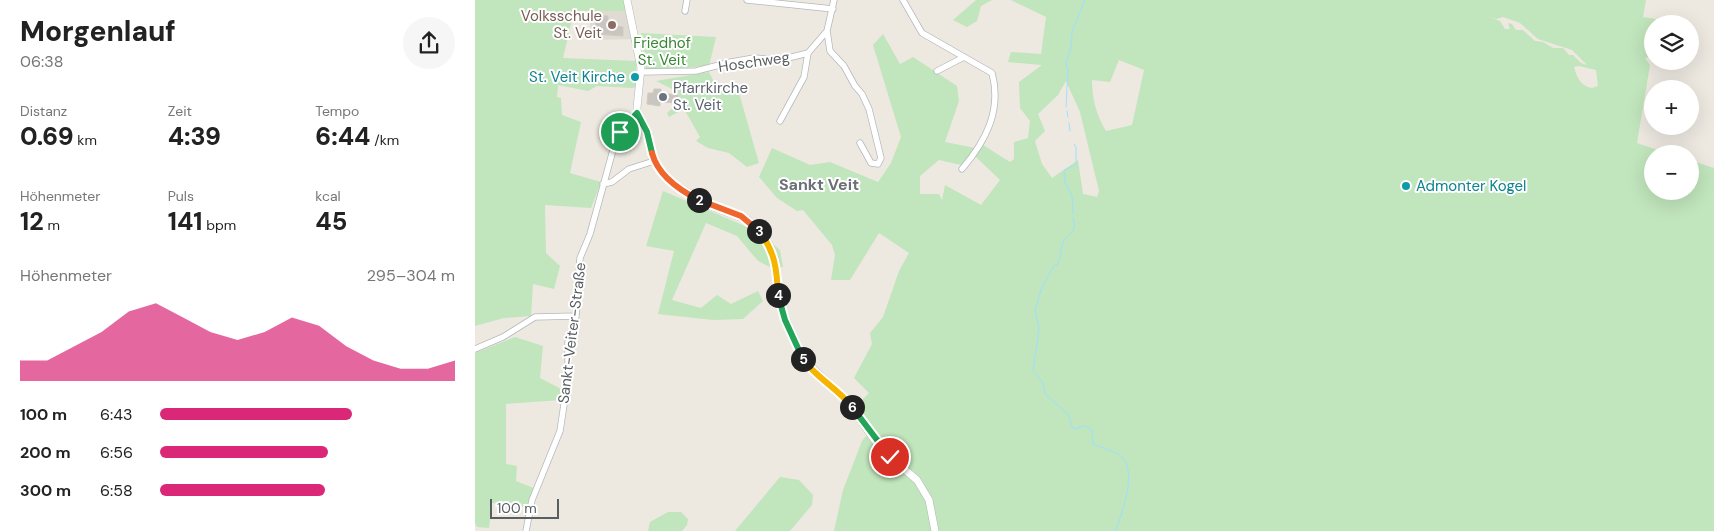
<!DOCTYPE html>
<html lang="de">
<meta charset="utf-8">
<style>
:root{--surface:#fff;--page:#f6f6f6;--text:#222;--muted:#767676;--accent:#db2777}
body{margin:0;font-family:"DM Sans",sans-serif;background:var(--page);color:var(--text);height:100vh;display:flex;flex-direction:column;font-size:19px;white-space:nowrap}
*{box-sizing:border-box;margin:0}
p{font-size:16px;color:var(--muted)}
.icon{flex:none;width:28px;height:28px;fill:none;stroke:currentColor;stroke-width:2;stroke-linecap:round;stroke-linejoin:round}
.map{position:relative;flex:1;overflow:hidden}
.details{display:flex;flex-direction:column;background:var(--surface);width:475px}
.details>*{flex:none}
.controls{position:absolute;left:1169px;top:15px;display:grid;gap:10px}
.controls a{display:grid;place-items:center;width:55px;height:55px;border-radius:50%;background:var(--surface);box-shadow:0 5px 20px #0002;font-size:25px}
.scale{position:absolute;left:15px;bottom:12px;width:69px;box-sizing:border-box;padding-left:5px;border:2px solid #595e62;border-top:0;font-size:14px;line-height:18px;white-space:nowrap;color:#595e62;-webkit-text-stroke:4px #fff;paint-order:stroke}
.pin{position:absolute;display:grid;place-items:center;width:42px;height:42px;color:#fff;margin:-21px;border:2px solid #fff;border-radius:50%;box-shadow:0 1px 5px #0007}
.km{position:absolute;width:25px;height:25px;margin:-12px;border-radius:50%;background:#222;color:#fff;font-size:14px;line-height:25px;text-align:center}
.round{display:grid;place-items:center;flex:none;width:52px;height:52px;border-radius:26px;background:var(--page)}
.summary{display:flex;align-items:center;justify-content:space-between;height:85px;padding:0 20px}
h1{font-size:28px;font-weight:800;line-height:38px}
.figures{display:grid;grid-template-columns:repeat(3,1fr);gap:8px;height:85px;padding:5px 20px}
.figures div{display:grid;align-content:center}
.figures b{font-size:25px;font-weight:800}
.figures small{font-size:14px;font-weight:400}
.figures p{font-size:14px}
.chart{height:140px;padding:10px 20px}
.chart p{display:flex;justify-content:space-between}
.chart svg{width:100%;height:90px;margin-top:5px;fill:var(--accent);opacity:.7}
ul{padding:0 20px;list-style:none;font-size:16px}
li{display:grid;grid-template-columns:80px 60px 1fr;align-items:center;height:38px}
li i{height:12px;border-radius:6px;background:var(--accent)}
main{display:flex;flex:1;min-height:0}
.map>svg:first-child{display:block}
</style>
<main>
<section class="details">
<div class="summary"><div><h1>Morgenlauf</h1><p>06:38</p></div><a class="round"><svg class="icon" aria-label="share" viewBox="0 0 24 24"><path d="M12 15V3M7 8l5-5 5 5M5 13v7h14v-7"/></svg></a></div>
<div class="figures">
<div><p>Distanz</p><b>0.69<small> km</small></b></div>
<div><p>Zeit</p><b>4:39</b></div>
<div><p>Tempo</p><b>6:44<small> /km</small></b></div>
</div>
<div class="figures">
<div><p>Höhenmeter</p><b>12<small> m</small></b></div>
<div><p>Puls</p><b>141<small> bpm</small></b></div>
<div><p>kcal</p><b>45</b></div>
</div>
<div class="chart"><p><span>Höhenmeter</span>295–304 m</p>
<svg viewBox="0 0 160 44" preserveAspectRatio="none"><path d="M0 44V34L10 34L20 27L30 20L40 10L50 6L60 13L70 20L80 24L90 20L100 13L110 17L120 27L130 34L140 38L150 38L160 34V44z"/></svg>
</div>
<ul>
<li><b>100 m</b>6:43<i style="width:65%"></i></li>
<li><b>200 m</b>6:56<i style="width:57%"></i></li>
<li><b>300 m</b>6:58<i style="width:56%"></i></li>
</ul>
</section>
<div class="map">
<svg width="1239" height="531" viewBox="0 0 1239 531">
<rect width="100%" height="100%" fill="#ede9e1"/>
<path fill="#dfdad2" d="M148,0L162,39L115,40V11H99Z"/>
<path fill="#c1e5bc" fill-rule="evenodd" d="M0,0H148L152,11H99L88,58L161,61V87L157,88L122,86L113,91L83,85L82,97L86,98L87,115L106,122L95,173L126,182L116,208L70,205L71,253L85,266L79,289L58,284L56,316L29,318L0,326Z
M501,0H517L506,6L502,21L492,27L478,20Z
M536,0H1171L1168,17L1181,19V22L1178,24L1176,56L1170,58L1175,65L1162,143L1195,154H1178V191H1215V160L1239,168V531H359L368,490L387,441L392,435L372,408L384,403L394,393L379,378L397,344L395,333L408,317L424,271L434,253L404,233L375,280H356L360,255L357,245L328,210L322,211L302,198L284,177L297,148L335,165L355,162L403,182L416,163L426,137L398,45L408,34L425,64L438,57L482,86L484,101L470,142L500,148L492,161L486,165L464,160L445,176V194H464L467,200L470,185L506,205L525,180L500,156L508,145L535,162L539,159V142L553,138L555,121L545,108L544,82L567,65L533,62L536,52L566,54L571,17ZM1011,16L1021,19L1028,17L1045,23L1063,39L1097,50L1112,65L1106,63L1098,55H1094L1088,48H1078L1068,42L1060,41L1048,30H1041L1037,24L1033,23L1035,29H1030L1025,21ZM644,60L669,70L657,125L631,131C621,115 617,98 617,80L635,82ZM1104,66L1121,70L1123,86L1117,88C1105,86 1102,77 1099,67ZM591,81L605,112L624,191L622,197L608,194L603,160L577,178L567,164L560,141L570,131L563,114L583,95Z
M166,33L241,37L234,66L171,70Z
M234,72L243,90L262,86L284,163L272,167L254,153L233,148L221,141L225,137L209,109L194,117L192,113L204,103L203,92L181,81Z
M188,191L284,232L305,250L308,267L299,269L283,261L262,236L231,223L197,300L226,308L242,295L256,304L283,291L288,301L268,319L238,320L183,314L199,251L171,246Z
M40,337L68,346L65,378L88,390L86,400L31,404V464L42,466L41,481L61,489L55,508L17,503L14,528L2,527L0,523V353Z
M305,477L324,480L338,495L337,505L315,531H260Z
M193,512H206L213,519L212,525L207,531H173L175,522Z"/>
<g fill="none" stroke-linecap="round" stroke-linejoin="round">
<path stroke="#9ee0ff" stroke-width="1" d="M591,107L593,70L591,63L596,48L597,32L610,0
M592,111L593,117
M594,123L595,131
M598,214L597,196L590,183L589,170L601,165V147L599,144
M598,218C603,237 590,232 587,245C585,252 586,257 583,264L578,267L567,287L560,310L564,329L558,371L568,383L570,394L593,414L598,429L610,426L617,430L618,444C626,447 635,450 643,454C665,465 647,515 640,531"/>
</g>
<path fill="#c9c5c0" stroke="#d1cabf" d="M121,15L133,16V25L148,27V36L120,34Z
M179,89H186V93L203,95V103L185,102V106L172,104L173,93H178Z"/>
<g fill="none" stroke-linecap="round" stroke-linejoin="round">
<g stroke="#b4b8bc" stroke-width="7">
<path id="minor" d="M272,0L358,9
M428,0L447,33L517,73C527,110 511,141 487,169
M210,11L212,0
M352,31L355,51L369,66L380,86L387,94L394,109L406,158L403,164L396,163L385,143
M462,71L489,57
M166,72L221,71L256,62L279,58L305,60L333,53L352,31L359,0
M305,121L329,77L333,53
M128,184L137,182L154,169L179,161
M0,349L28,337L60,317L101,316
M51,531L57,500L85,431L93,378V342L101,316L105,258L115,234L141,139L162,113"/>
</g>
<g stroke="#b4b8bc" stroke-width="8">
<path id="tertiary" d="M152,0L166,68L162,108
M162,111L173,132L179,161L194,181L233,205L273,220L294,244L300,259L303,295L309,315L329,360L373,402L403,445L415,457L442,480L454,500L460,531"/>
</g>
<use href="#minor" stroke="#fff" stroke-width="5.5"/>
<use href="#tertiary" stroke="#fff" stroke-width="7"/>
</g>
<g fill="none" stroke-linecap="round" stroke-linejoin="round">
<g stroke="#fff" stroke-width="10">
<path id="split-1" d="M145,132L162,113L172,132L177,153"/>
</g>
<g stroke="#fff" stroke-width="10">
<path id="split-2" d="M177,153C183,176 204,190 224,200"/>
</g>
<g stroke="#fff" stroke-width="10">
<path id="split-3" d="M224,200L266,216L284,231"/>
</g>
<g stroke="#fff" stroke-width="10">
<path id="split-4" d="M284,231C300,251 302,270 303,295"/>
</g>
<g stroke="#fff" stroke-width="10">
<path id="split-5" d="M303,295L310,320L328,359"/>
</g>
<g stroke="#fff" stroke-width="10">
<path id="split-6" d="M328,359C341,378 363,388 377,407"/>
</g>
<g stroke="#fff" stroke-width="10">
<path id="split-7" d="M377,407L415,457"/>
</g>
<use href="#split-1" stroke="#22a559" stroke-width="6"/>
<use href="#split-2" stroke="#f0652b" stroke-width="6"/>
<use href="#split-3" stroke="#f0652b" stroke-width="6"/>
<use href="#split-4" stroke="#f5b400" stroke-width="6"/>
<use href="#split-5" stroke="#22a559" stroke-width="6"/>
<use href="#split-6" stroke="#f5b400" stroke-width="6"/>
<use href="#split-7" stroke="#22a559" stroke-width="6"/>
</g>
<circle fill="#8d6e63" stroke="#fff" stroke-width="2" cx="137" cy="25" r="5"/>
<g fill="#0f9aa8" stroke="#fff" stroke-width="2">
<circle cx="160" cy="77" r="5"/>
<circle cx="931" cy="186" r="5"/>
</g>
<circle fill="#6b7280" stroke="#fff" stroke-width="2" cx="188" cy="97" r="5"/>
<g text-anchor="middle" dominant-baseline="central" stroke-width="4" stroke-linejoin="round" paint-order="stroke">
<g font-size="15" fill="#785e54" stroke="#fff" text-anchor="end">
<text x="127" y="16">Volksschule<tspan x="127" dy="17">St. Veit</tspan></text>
</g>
<g font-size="15" fill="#398634" stroke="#fff">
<text x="187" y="43">Friedhof<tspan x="187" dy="17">St. Veit</tspan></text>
</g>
<g font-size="15" fill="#595e62" stroke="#fff">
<text transform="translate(279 62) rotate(-8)">Hoschweg</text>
<text transform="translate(97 333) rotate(-83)">Sankt-Veiter-Straße</text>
</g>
<g font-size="15" fill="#0d838f" stroke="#fff" text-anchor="end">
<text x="150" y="77">St. Veit Kirche</text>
<text x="941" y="186" text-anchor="start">Admonter Kogel</text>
</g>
<g font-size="15" fill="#5b616d" stroke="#fff" text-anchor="start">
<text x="198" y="88">Pfarrkirche<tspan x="198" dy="17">St. Veit</tspan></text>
</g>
<g font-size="16" font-weight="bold" fill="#6a7074" stroke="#fff">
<text x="344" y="184">Sankt Veit</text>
</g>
</g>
</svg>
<div class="controls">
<a><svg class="icon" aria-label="layers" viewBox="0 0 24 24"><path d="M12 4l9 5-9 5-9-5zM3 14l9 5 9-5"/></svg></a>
<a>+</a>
<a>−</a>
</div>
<div class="scale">100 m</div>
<div class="pin" style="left:145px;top:132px;background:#1e9e55"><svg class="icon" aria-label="arrive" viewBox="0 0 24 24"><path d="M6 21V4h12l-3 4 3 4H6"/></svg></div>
<div class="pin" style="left:415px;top:457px;background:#d93025"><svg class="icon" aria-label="check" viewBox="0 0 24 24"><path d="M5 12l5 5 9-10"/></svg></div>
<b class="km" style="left:224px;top:200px">2</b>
<b class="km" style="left:284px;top:231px">3</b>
<b class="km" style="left:303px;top:295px">4</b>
<b class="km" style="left:328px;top:359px">5</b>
<b class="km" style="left:377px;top:407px">6</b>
</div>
</main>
